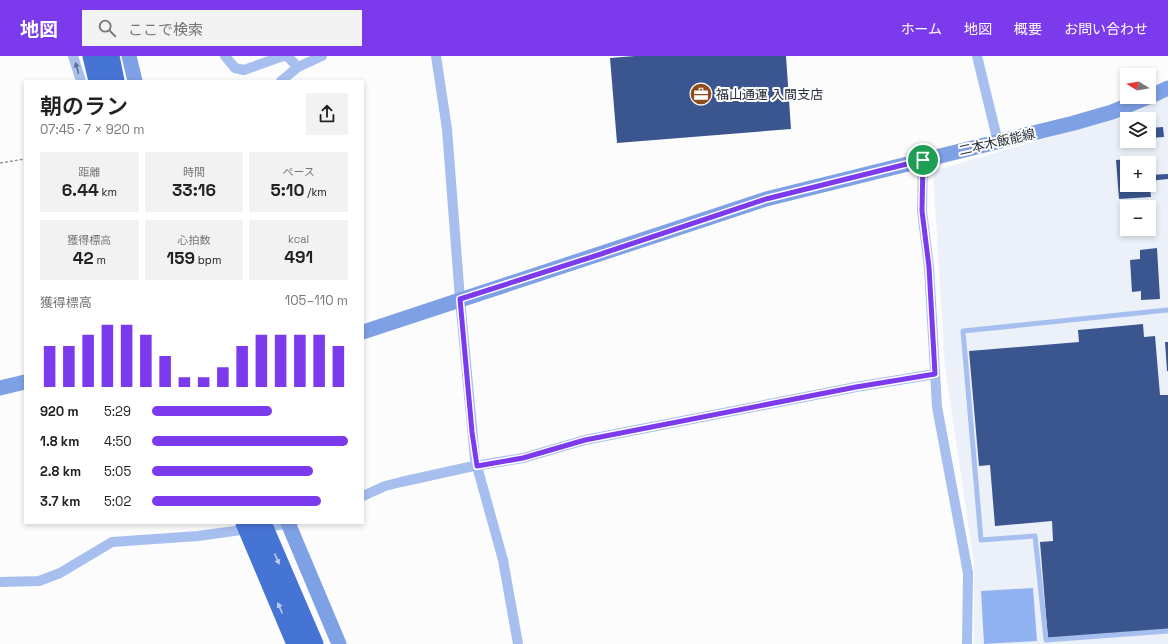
<!DOCTYPE html>
<html lang="ja">
<meta charset="utf-8">
<style>
:root{--surface:#fff;--page:#f2f2f2;--text:#222;--muted:#767676;--accent:#7c3aed}
body{margin:0;font-family:"Space Grotesk","Noto Sans JP",sans-serif;background:var(--page);color:var(--text);height:100vh;display:flex;flex-direction:column;font-size:15px;white-space:nowrap}
*{box-sizing:border-box;margin:0}
p{font-size:13px;color:var(--muted)}
.icon{flex:none;width:22px;height:22px;fill:none;stroke:currentColor;stroke-width:2;stroke-linecap:round;stroke-linejoin:round}
.map{position:relative;flex:1;overflow:hidden}
.drawer{position:absolute;left:24px;top:24px;width:340px;height:444px;display:flex;flex-direction:column;background:var(--surface);border-radius:0px;box-shadow:0 2px 6px #0003}
.drawer>*{flex:none}
.needle{width:26px;rotate:281deg}
.tools{position:absolute;left:1120px;top:12px;display:grid;gap:8px}
.tools a{display:grid;place-items:center;width:36px;height:36px;border-radius:0px;background:var(--surface);box-shadow:0 2px 6px #0003;font-size:20px}
.pin{position:absolute;display:grid;place-items:center;width:34px;height:34px;color:#fff;margin:-17px;border:2px solid #fff;border-radius:50%;box-shadow:0 1px 4px #0007}
.round{display:grid;place-items:center;flex:none;width:42px;height:42px;border-radius:0px;background:var(--page)}
.head{display:flex;align-items:center;justify-content:space-between;height:68px;padding:0 16px}
h1{font-size:22px;font-weight:600;line-height:30px}
.figures{display:grid;grid-template-columns:repeat(3,1fr);gap:6px;height:68px;padding:4px 16px}
.figures div{display:grid;align-content:center;border-radius:0px;background:var(--page);text-align:center}
.figures b{font-size:17px;font-weight:600}
.figures small{font-size:11px;font-weight:400}
.figures p{font-size:11px}
.chart{height:112px;padding:8px 16px}
.chart p{display:flex;justify-content:space-between}
.chart svg{width:100%;height:72px;margin-top:4px;stroke:var(--accent);stroke-width:6}
ul{padding:0 16px;list-style:none;font-size:13px}
li{display:grid;grid-template-columns:64px 48px 1fr;align-items:center;height:30px}
li i{height:10px;border-radius:5px;background:var(--accent)}
header{display:flex;align-items:center;gap:24px;box-sizing:border-box;height:56px;padding:0 20px;background:var(--accent);color:#fff}
header strong{font-size:19px}
nav{display:flex;gap:22px;margin-inline-start:auto;font-size:14px}
.search{width:280px;height:36px;background:var(--page);display:flex;align-items:center;gap:10px;box-sizing:border-box;padding:0 14px;border-radius:0px;color:var(--muted);font-size:15px}
.map>svg:first-child{display:block}
</style>
<header>
<strong>地図</strong>
<div class="search"><svg class="icon" aria-label="search" viewBox="0 0 24 24"><circle cx="10" cy="10" r="6"/><path d="M15 15l6 6"/></svg>ここで検索</div>
<nav><a>ホーム</a><a>地図</a><a>概要</a><a>お問い合わせ</a></nav>
</header>
<div class="map">
<svg width="1168" height="588" viewBox="0 0 1168 588">
<rect width="100%" height="100%" fill="#fcfcfc"/>
<path fill="#ecf0f8" fill-rule="evenodd" d="M1168,38V588H974V507L945,311L933,115L1109,64ZM1127,63H1149V85H1127ZM1127,107H1149V129H1127ZM1127,151H1149V173H1127Z"/>
<path fill="#92b3f2" d="M1033,532L1037,585L984,588L981,535Z"/>
<path fill="#3b568f" d="M635,0H786L791,73L617,87L610,2Z
M1163,71L1164,81L1149,82V72Z
M1149,102V107H1127V129H1150L1151,141L1119,143L1116,104Z
M1168,118V123L1149,125V119Z
M1157,192L1160,243L1141,244V235L1132,236L1130,204L1140,203V194Z
M1143,268L1144,281L1155,280L1160,339H1168V574L1048,584L1040,486L1053,485L1052,465L995,470L990,409L979,410L969,295L1079,286L1078,274Z
M1165,286H1168V315H1167Z"/>
<g fill="none" stroke-linecap="round" stroke-linejoin="round">
<path stroke="#93969c" stroke-width="1.5" stroke-dasharray="3 2" stroke-linecap="butt" d="M0,107L25,103"/>
<path stroke="#a7bfee" stroke-width="5" d="M1168,254L963,275L981,484L1035,480L1046,584L1168,575"/>
<path stroke="#a7bfee" stroke-width="10" d="M73,0L81,25
M225,0L235,12L244,14L283,0
M283,0L288,1L298,11
M436,0L447,73L460,243L475,403L503,504L518,588
M977,0L998,86
M281,25L298,11L322,0
M923,104L922,155L929,211L937,351L968,517L967,588
M363,440L385,430L401,426L469,411L523,402L585,384L856,331L935,318
M0,526L39,525L60,517L112,486L198,480L293,467"/>
<path stroke="#7ea0e4" stroke-width="15" d="M129,0L135,25
M1149,41L1168,32
M363,276L766,143L1074,67L1112,56L1148,41
M0,332L25,326
M288,467L339,588"/>
<path stroke="#4674d5" stroke-width="19" d="M92,0L98,25
M110,0L115,25
M245,467L296,588
M262,467L314,588"/>
</g>
<defs><path id="oneway-solid" d="M-6-.8H1V-3.2L6.5 0L1 3.2V.8H-6Z"/></defs>
<use fill="#616f8a" href="#oneway-solid" transform="translate(77 12) rotate(-106)"/>
<g fill="#bcccee">
<use href="#oneway-solid" transform="translate(277 503) rotate(67)"/>
<use href="#oneway-solid" transform="translate(280 552) rotate(-113)"/>
</g>
<g fill="none" stroke-linecap="round" stroke-linejoin="round">
<g stroke="#fff" stroke-width="8">
<path id="route" d="M923,104L922,155L929,211L935,318L856,331L585,384L523,402L477,410L472,376L460,243L601,198L766,143Z"/>
</g>
<use href="#route" stroke="#7c3aed" stroke-width="5"/>
</g>
<defs>
<g id="office-disc" transform="scale(1.15)"><circle r="9.5" fill="#8e4c1a" stroke="#fcfcfc"/><path d="M-6-3h4V-5.5h4V-3h4V5H-6ZM-1-4.5V-3h2v-1.5ZM-6 0V1H6V0Z" fill="#fff"/></g>
</defs>
<g fill-rule="evenodd">
<use href="#office-disc" x="701" y="38"/>
</g>
<g text-anchor="middle" dominant-baseline="central" stroke-width="4" stroke-linejoin="round" paint-order="stroke">
<g font-size="13" fill="#272e39" stroke="#fcfcfc" text-anchor="start">
<text x="716" y="38">福山通運 入間支店</text>
</g>
<g font-size="13" fill="#272e39" stroke="#fcfcfc">
<text transform="translate(997 86) rotate(-13)">二本木飯能線</text>
</g>
</g>
</svg>
<div class="tools">
<a><svg class="needle" viewBox="-14 -14 28 28"><path d="M0-13l5 13h-10z" fill="#e53935"/><path d="M0 13l5-13h-10z" fill="#767676"/></svg></a>
<a><svg class="icon" aria-label="layers" viewBox="0 0 24 24"><path d="M12 4l9 5-9 5-9-5zM3 14l9 5 9-5"/></svg></a>
<a>+</a>
<a>−</a>
</div>
<div class="pin" style="left:923px;top:104px;background:#1e9e55"><svg class="icon" aria-label="arrive" viewBox="0 0 24 24"><path d="M6 21V4h12l-3 4 3 4H6"/></svg></div>
<section class="drawer">
<div class="head"><div><h1>朝のラン</h1><p>07:45 · 7 × 920 m</p></div><a class="round"><svg class="icon" aria-label="share" viewBox="0 0 24 24"><path d="M12 15V3M7 8l5-5 5 5M5 13v7h14v-7"/></svg></a></div>
<div class="figures">
<div><p>距離</p><b>6.44<small> km</small></b></div>
<div><p>時間</p><b>33:16</b></div>
<div><p>ペース</p><b>5:10<small> /km</small></b></div>
</div>
<div class="figures">
<div><p>獲得標高</p><b>42<small> m</small></b></div>
<div><p>心拍数</p><b>159<small> bpm</small></b></div>
<div><p>kcal</p><b>491</b></div>
</div>
<div class="chart"><p><span>獲得標高</span>105–110 m</p>
<svg viewBox="0 0 160 44" preserveAspectRatio="none"><path d="M5 44V19M15 44V19M25 44V12M35 44V6M45 44V6M55 44V12M65 44V25M75 44V38M85 44V38M95 44V32M105 44V19M115 44V12M125 44V12M135 44V12M145 44V12M155 44V19"/></svg>
</div>
<ul>
<li><b>920 m</b>5:29<i style="width:61%"></i></li>
<li><b>1.8 km</b>4:50<i style="width:100%"></i></li>
<li><b>2.8 km</b>5:05<i style="width:82%"></i></li>
<li><b>3.7 km</b>5:02<i style="width:86%"></i></li>
</ul>
</section>
</div>
